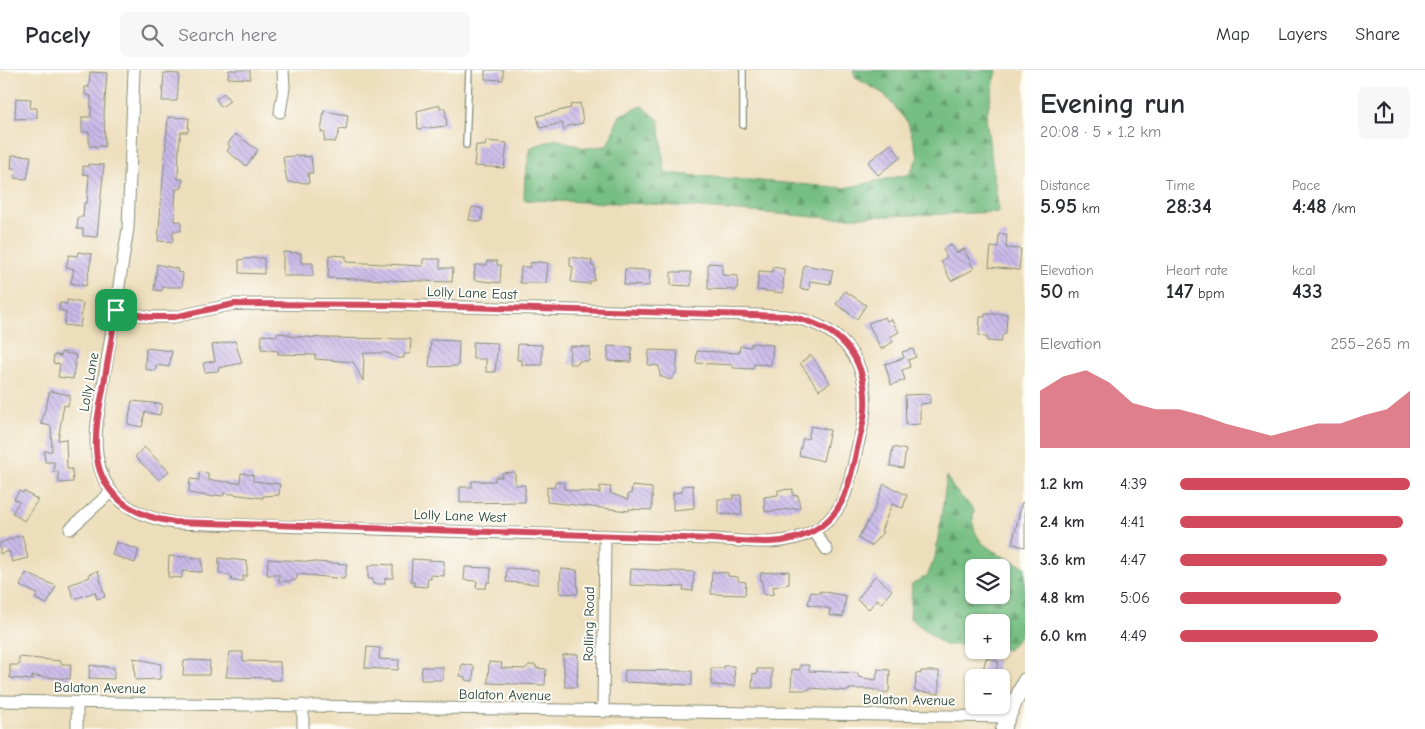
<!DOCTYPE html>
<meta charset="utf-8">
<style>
:root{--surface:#fff;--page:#f7f7f7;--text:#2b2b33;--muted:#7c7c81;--line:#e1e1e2;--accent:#d1495b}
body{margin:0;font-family:"Comic Neue",sans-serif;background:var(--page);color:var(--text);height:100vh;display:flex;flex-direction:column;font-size:19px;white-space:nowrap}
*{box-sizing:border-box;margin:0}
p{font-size:16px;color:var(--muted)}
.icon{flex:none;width:28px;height:28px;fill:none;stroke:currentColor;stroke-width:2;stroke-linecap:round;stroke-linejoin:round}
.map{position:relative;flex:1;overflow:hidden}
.sheet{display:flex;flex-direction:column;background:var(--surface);width:400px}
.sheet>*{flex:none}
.buttons{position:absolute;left:965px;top:489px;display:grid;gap:10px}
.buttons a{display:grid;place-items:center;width:45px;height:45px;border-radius:8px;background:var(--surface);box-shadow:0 1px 4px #0004;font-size:25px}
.pin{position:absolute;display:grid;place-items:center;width:42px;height:42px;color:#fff;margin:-21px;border-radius:10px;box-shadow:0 2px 8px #0006}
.round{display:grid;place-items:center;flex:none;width:52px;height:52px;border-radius:8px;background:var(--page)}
.head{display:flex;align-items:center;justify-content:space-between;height:85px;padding:0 15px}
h1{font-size:28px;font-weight:800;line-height:38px}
.stats{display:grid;grid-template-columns:repeat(3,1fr);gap:8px;height:85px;padding:5px 15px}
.stats div{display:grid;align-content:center}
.stats b{font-size:21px;font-weight:800}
.stats small{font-size:14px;font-weight:400}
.stats p{font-size:14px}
.chart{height:140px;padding:10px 15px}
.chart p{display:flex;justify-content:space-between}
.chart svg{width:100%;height:90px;margin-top:5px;fill:var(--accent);opacity:.7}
ul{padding:0 15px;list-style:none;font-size:16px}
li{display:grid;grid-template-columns:80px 60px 1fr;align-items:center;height:38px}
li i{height:12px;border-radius:6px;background:var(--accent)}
header{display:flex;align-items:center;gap:30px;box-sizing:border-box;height:70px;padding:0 25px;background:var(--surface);border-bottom:1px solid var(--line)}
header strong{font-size:24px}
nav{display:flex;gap:28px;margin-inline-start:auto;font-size:18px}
.search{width:350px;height:45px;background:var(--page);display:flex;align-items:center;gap:12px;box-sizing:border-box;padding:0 18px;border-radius:8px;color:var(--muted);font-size:19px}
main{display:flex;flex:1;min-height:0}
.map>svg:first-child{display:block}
</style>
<header>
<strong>Pacely</strong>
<div class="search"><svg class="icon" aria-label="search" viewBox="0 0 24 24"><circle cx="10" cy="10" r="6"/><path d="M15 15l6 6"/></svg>Search here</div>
<nav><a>Map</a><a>Layers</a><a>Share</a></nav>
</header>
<main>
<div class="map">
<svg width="1025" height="659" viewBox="0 0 1025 659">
<defs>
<pattern id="forest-firs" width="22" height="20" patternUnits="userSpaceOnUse" patternTransform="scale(1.25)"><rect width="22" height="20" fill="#76be83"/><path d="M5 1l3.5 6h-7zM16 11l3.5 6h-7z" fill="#609c6c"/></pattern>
<pattern id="building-back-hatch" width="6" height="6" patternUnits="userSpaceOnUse" patternTransform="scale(1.25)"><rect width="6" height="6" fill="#cab9ea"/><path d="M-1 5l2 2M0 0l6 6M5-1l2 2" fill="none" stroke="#a398be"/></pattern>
</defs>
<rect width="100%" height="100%" fill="#fdfcf7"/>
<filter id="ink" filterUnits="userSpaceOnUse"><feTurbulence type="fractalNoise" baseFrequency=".02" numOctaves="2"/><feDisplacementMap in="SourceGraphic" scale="10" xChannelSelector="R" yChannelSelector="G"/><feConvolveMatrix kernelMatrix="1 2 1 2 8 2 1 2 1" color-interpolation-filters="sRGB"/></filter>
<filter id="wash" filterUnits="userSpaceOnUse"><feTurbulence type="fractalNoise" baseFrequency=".0096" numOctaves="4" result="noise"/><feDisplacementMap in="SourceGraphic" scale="20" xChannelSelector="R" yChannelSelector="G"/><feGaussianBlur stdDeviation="1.12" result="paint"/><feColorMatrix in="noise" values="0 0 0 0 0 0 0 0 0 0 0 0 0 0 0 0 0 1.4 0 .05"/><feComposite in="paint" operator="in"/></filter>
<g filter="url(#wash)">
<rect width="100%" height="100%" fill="#eddebb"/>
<path fill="url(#forest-firs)" stroke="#4a7e5c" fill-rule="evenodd" d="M853,0H997L986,48L999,142L829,148L650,134L524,130L525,106L531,77L556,69L584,78L607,76L620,45L642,36L659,50L665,103L844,118L910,104L918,86L908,53L884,24L856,8Z
M947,406L953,418L974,440C967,476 999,483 1025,497V561L1008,580L1001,578V552H974V575H944L910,548L912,514L927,506L935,488ZM974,498H1001V525H974Z"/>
<g id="blocks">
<path fill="url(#building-back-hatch)" d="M229,0H250V9L228,8Z
M485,0H503V10L485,9Z
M90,2L107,3L104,43L105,76H89V62H82V47H91V26L85,25V17H89Z
M164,3L179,4L177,31H162Z
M224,23L230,31L221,37L216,29Z
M16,28L31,29L30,38H37V48L15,49Z
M580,33L583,53L568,56L564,60L562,53L540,58L537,46L571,38L570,35Z
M440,35V38H445L447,56L418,59L417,41Z
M324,41L348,45L346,60L340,59L335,72L324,71L325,63L321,62Z
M168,47L189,48L188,62H181L179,76L178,109H183L182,118L176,119L174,151H181V161H173V172L158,171Z
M235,64L258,80L246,96L227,81L230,76L228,74Z
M486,71L507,73L504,98L474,96L476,75L485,76Z
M891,74L901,87L878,105L868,92Z
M12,85L31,86L27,109L14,108L15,98H11Z
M304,85V87L311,86L313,103H308L309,113L287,112L283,87Z
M88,94L104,95L97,167L83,166V159H77L78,147H83L84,133H87L89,105L83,104V96L88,97Z
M472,137L483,139L481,152L469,150Z
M999,164H1007L1006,178L1021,179L1019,200L989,197L991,177L998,178Z
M951,175L956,183L964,179L974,199L951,211L941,191L947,187L943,179Z
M78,182L92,184L86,216L71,213L74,199L66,197L69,185L77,186Z
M283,182L301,183V193H313V206H283Z
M329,185L346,186V192L423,196V189H440V198H453L452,212L328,208Z
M570,187L592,190L591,196H595L594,211H590V214L571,212L573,197L570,196Z
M254,188H264V204L239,203V190Z
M487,191H497V195H501L500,213L474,210L475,195H487Z
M538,192L548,193L546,213H520L521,197H530V193Z
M708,193L722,194V205L738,206L737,220L708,219Z
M157,194L178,199L177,202L183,203L182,217H163L162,221L154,220Z
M804,195L833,200L830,214L810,211L809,220L800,219Z
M773,197L784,199L783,223L757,220L759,201L772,202Z
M625,199L650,200L649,216L624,215Z
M671,202H691V216L671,215Z
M845,221L866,235L857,249L836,234Z
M67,230L83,233L80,257L64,255L66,242L59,240L60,233L67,234Z
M985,244H1007L1006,263L1002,266L1001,272L987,271V267L979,266L980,247H985Z
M885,247L887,251L891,249L899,262L890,267L893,272L881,279L868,253Z
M277,263L289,264V266L324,268L411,269L410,284H404V288H397L388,283H364L363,311L353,292L315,289V285L278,284V281L261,279L262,265L277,266Z
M431,270L459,271L458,296L429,297Z
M235,271L242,293L218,298L219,301L205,302L203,293L215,291L212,275Z
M473,272L498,273L495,302H486V289H473Z
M751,273L773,275L771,295L754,294L753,299L733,298V295L696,293L697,281L739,283L740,276L751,277Z
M518,274L542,275V295H522V290H517Z
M570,276L590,277L589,291H579L578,294H569Z
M608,276L632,277L631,292L608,291Z
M146,278L172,281L169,297L156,295L155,301L145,299Z
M913,279L916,287L908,290L910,297L902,300L905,310L891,315L885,294L904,288L902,282Z
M649,280L678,281L676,303L670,310L660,306L659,296L648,295Z
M61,282L76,285L73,309L58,307L60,294L53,293L54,285L61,286Z
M811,285L830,313L819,320L800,293Z
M50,321L70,325L68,336L64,335L58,370L66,369L67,399H72L73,412L59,413L58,402H54V392H45L44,381H52L51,356L41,354Z
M930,324V333L920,334V354L906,355L905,325Z
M132,331L162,334L160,345L145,342L142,357L128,354Z
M811,356L830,360L823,391L799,385L803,368L808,369Z
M144,377L169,401L159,410L135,387Z
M893,377L906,380L903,398L890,396Z
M199,402L208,403V410L240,413L241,403L253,405V411L280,414L279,425L263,426V428L224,423L223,426L215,425L214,427L189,423L190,409L199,410Z
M515,402V415H525V432L460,433V417H472V411H495V407H502V403Z
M555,412H564V419L575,421L600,423V416L611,417L610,423L628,430V424H631L632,416L652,418V440L629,439V441L547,432V417L554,418Z
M884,414L907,425L903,438L892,434L881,461L883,462L871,476L858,468L873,443Z
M693,415L694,438L673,440V423L682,422V416Z
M793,419V426L798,425L800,438L765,442L764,427L778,425V420Z
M19,421L23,423L24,421L38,430L24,451L12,443L19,432L14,429Z
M733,425H741L742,445L718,444V429H733Z
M1022,432L1025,433V477L1012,474Z
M22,465L28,488L12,492L9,481L0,484V473Z
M116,472L139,480L135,493L112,485Z
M169,486L202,488V502L182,501V508L168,507Z
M219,488L247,491V506H243V511H232L230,505L219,504Z
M268,489L347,494L345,506L344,509L334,508L298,504L296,510L279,512V505H267Z
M412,489L444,491V506L431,505V509L428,508L427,517L414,516V512H411Z
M373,494L393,495V508H385V514H373V509H368V496H373Z
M465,497L491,498L490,512H487L486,518H476L477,511L464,510Z
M507,498L538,500V514L506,512Z
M561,499L577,500L578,524L560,523Z
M631,499L694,502L693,521L683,520L684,517L630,515Z
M98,501L105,527L97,529L95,522L74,529L69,515L90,507L89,504Z
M789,501V514L773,517L774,524L764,525L760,503Z
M712,502L728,503V506L738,507V511L746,512L745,525L711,524Z
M26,503L56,516L47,534L35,529L38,524L20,516Z
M875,506L892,520L882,533L877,529L869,539L857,530Z
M820,521L846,526L843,547L829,545L830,539L808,534L811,522L820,523Z
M367,577L380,578L379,589L399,590L398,600L365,598Z
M230,582H243V591L280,592L281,610H270V608L226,607Z
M578,584L577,617H565L563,585Z
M19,587L61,591V594H71L70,609L32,606V610L10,608V595H19Z
M134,588L161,594L160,609L135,610Z
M986,588L998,591L996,608H981Z
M190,590L210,591L209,605H183L184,591Z
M489,592L502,593L501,598L525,599L529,595H536V598L546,599L545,615L488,613Z
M462,594L474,596L473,611L465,610V607L460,606Z
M90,595L114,598V609L89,608Z
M800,595H809V601L858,603V607L876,610L878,599L890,600L889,621L887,623L871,619H849V621L810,618L809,620H791L792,599L800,600Z
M724,596H734L735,616L711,615V598H724Z
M422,597H443V610H421Z
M757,599H772V618H752L753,603L757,604Z
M625,600L692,601V615L624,612Z
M921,601H939V624L915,621L916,603L921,604Z"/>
</g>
</g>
<g filter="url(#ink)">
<use href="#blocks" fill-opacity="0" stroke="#868e78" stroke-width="1"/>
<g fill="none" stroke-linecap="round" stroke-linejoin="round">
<g stroke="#868e78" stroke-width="8">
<path id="service" d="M743,0V55
M466,75L469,0"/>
</g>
<g stroke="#868e78" stroke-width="13">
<path id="minor" d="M280,42L284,18L283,0
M116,240L149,247H174L234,234L390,235L786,246C837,254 868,285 865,339C864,355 858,372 855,388C848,418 843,445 814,461C782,478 747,471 713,469L174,453C116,443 91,412 97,353L128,159L134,0
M70,459L111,422
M814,461L827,480
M0,631L1009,647
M603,642L605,467
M77,659V633
M303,659V635"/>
</g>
<g stroke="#868e78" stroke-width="16">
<path id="tertiary" d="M1003,659L1025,610"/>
</g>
<use href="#service" stroke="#fff" stroke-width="5.5"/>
<use href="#minor" stroke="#fff" stroke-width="11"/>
<use href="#tertiary" stroke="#fff" stroke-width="14"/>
</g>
</g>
<g fill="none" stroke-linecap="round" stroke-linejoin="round" filter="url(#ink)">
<g stroke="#fff" stroke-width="10">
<path id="route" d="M234,234L390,235L786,246C837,254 868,285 865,339C864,355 858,372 855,388C848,418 843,445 813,461C782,478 747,471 712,469L174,452C132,446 98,425 96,378C95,358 99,339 103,320C107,294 112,267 116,240L149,247H174Z"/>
</g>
<use href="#route" stroke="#d1495b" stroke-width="6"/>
</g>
<g text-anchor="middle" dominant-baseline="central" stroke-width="4" stroke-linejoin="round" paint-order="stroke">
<g font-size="14" fill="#1f3d34" stroke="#fdfcf7">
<text transform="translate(472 223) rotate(2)">Lolly Lane East</text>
<text transform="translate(89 312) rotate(-80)">Lolly Lane</text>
<text transform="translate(460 446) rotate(2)">Lolly Lane West</text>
<text transform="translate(589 554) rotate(-89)">Rolling Road</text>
<text transform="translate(100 618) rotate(1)">Balaton Avenue</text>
<text transform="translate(505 625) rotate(1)">Balaton Avenue</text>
<text transform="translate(909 630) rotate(1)">Balaton Avenue</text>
</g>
</g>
</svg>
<div class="buttons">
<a><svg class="icon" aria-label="layers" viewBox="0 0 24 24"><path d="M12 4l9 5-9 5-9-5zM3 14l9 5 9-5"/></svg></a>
<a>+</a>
<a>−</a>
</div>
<div class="pin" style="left:116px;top:240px;background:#1e9e55"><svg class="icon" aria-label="arrive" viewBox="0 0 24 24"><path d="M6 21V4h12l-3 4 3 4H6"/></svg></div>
</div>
<section class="sheet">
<div class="head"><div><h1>Evening run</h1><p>20:08 · 5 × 1.2 km</p></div><a class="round"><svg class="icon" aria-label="share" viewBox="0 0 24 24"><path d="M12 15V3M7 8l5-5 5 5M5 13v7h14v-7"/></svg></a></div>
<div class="stats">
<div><p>Distance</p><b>5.95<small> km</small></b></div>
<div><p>Time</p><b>28:34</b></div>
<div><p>Pace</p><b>4:48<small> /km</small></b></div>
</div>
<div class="stats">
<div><p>Elevation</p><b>50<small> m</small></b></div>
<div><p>Heart rate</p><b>147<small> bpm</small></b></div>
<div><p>kcal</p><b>433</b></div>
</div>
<div class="chart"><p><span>Elevation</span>255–265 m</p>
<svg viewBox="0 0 160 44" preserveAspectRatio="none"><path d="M0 44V16L10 9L20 6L30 12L40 22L50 25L60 25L70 28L80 32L90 35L100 38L110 35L120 32L130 32L140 28L150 25L160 16V44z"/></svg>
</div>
<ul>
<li><b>1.2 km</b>4:39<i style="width:100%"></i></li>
<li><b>2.4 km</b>4:41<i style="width:97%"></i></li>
<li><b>3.6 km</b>4:47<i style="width:90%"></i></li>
<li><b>4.8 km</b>5:06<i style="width:70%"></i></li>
<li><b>6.0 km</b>4:49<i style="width:86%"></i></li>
</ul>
</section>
</main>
